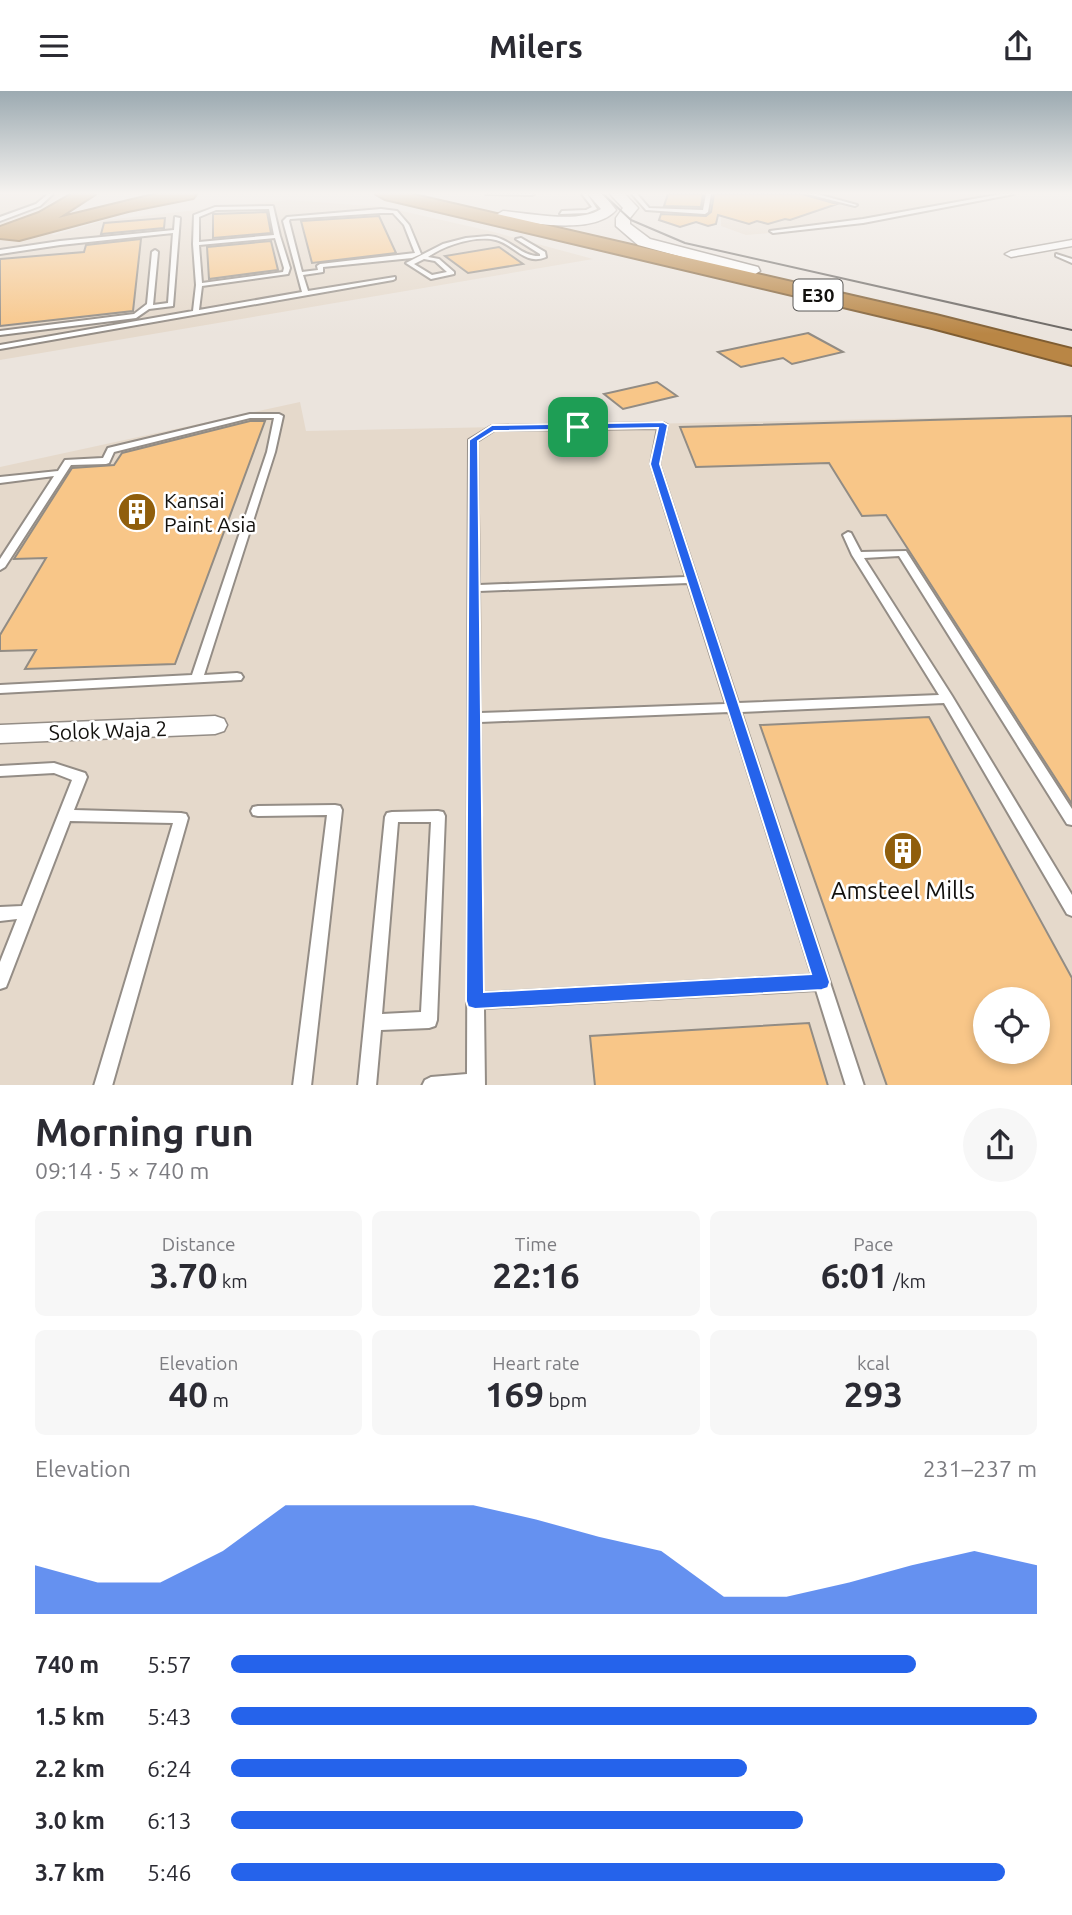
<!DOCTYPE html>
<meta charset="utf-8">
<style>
:root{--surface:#fff;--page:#f7f7f7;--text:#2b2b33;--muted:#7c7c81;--accent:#2563eb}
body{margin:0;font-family:Ubuntu,sans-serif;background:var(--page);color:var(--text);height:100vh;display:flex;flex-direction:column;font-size:26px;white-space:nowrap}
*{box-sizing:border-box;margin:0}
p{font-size:23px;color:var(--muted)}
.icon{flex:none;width:38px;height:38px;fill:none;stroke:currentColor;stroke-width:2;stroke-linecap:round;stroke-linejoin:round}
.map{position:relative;height:994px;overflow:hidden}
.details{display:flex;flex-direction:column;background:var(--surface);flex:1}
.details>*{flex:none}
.tools{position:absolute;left:973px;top:896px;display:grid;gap:14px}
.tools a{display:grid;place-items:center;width:77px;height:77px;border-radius:50%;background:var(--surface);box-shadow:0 4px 10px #0003;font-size:35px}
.pin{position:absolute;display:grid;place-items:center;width:60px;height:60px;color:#fff;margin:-30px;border-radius:14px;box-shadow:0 4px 10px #0006}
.round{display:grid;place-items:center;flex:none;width:74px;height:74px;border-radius:37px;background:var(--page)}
.overview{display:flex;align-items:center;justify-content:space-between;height:119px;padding:0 35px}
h1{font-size:38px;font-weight:700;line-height:52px}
.figures{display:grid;grid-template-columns:repeat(3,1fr);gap:10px;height:119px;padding:7px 35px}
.figures div{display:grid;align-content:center;border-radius:10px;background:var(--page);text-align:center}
.figures b{font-size:35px;font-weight:700}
.figures small{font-size:19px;font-weight:400}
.figures p{font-size:19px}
.chart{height:196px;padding:14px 35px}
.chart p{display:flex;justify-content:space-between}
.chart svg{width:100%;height:126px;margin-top:7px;fill:var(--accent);opacity:.7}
ul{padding:0 35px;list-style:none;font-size:23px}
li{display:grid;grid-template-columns:112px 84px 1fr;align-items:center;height:52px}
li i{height:18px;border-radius:9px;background:var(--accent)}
header{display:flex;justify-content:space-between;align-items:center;height:91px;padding:0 35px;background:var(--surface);font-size:32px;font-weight:700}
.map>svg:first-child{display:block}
</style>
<header><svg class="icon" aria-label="menu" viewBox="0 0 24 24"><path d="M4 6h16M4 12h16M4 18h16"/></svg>Milers<svg class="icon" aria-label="share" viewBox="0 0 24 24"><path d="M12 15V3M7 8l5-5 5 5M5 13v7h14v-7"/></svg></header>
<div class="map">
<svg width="1072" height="995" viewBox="0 0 1072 995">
<rect width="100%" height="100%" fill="#ebe4dd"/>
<path fill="#e5d9cb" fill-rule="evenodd" d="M0,103H61L49,113L7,130L54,144L106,129L289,109L384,116L490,140L593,168L0,269Z
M721,103H997L909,118L829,137L746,144L721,135Z
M300,311L306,340L1072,324V994H0V376ZM985,908H1038V961H985Z"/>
<path fill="#f8c688" stroke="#928c84" stroke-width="2" fill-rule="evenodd" d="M668,103H703L701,116L664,115Z
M714,103H802L837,113L790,129L785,128L768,133L757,130L749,133L718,124L716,133L708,135L696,131L680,136L659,129L661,123L706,125L711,121Z
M267,121L271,142L213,147V123Z
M379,125L396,162L312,172L301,130Z
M165,127L164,137L101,143L104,132Z
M141,148L133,220L0,235V168L84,161L86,154Z
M271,150L278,179L209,188L207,156Z
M499,156L523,173L468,182L445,165Z
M808,242L843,261L792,273L783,267L741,276L718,261Z
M657,291L677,305L623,318L604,303Z
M1072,325V713L886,424L862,425L829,372L696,376L680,336Z
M250,330H265L175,573L25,578L36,559L0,560V544L46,467L14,468L72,377L114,374L122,362Z
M929,626L1072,887V995H887L760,634ZM985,908H1038V961H985Z
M809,932L828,995H595L590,945Z"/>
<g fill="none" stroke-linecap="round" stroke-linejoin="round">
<g stroke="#948d86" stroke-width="4">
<path id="lane" d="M48,103H53L40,115L0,130V126L36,113Z
M486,103H534L532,104Z
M582,103H587L597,118L587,122L560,123L562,120L586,119L592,116Z
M632,103H637L649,117L703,119L706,103H711L708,121L705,123L646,119Z
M807,103H817L857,114L855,115Z
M1001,103H1014L863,132L773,142L770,140L863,128Z
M273,115L280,145L290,177L288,183L202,195L199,219L302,201L283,130L287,126L381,118L397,120L409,134L421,163L412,167L323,176V181L303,184L308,200L395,186V188L393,189L0,258V254L193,220L196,194L193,153L194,124L215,116ZM269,118L274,144L199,151V126L216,119ZM381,122H393L404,134L415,162L320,173L317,175L318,179L302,181L289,130L290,128ZM275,147L284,177L283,181L202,192L199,154Z
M175,126L180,127L173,215L149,218L136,227L0,244V240L134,223L147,213L152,161L155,159L158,161L153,214L168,212L173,142L60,154L0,163V159L60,150L174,139Z
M488,145C510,146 520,166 540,165V163L516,148L521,147L545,161L546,166C525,175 515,154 496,149C476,144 444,154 428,166L439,168L454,181V183L431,188L406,172L443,153L466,147ZM424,168L435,170L447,181L432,184L414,173Z
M1056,163L1072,168V172L1056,165Z
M250,323H279L283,325L275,361L204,584L237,582L241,583L243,586L241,589L0,602V594L192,584L267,361L274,327H250L114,361L109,372L106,373L71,374L5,476L0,479V468L54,385L0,392V386L58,380L65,369L103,367L108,357Z
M663,332L667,334L659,373L738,612L939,604L852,464L843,444L848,441L851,442L861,461L906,460L1072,718V734L1067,733L899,465L864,467L952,605L1072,804V825L1067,823L944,612L741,621L864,995H846L816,899L484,917L485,995H422L425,989L431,986L467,983L469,349L492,335ZM658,337L651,373L686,486L479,494L477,350L494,339ZM688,492L726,613L480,622L479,500ZM729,621L812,884L483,902L480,631Z
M54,672L85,682L87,686L74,719L181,722L186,723L188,727L112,995H94L173,732L70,730L8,891L6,896L0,898V871L17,828L0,830V816L22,815L72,689L54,682L0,685V675Z
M335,714L340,715L342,719L311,995H293L327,724L258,725L253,724L251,720L253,716L258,715Z
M438,720L443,721L445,725L437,929L435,935L429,937L381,939L376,995H358L385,726L387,722L392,721ZM398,731H431L421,921L382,923Z"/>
</g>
<g stroke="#948d86" stroke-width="3">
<path id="street" d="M1072,149V155L1011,166L1005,163L1011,160Z
M215,625L224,628L227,634L224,640L215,643L0,652V634Z"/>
</g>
<g stroke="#948d86" stroke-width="3">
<path id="secondary" d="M588,103H603L616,119C594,144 533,132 503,128L496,124L503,120C528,122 579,133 601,118Z
M610,103H625L638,117L630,127V133L650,148L758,176L760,180L752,185L638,154L616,135V127L623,117Z"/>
</g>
<g stroke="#7f5d32" stroke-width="4">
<path id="highway" d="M72,103H95L58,127L157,103H196L193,107L128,120L19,149L0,147V136L39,122Z
M376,103H410L936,224L1072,258V274L932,237L385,108Z"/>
</g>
<use href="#lane" fill="#fff" fill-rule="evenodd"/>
<use href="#street" fill="#fff" fill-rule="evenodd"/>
<use href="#secondary" fill="#fff" fill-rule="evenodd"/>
<use href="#highway" fill="#b98645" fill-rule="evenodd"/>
<path stroke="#67635f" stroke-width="2" d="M603,103L631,129L685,152L1072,239"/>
</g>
<linearGradient id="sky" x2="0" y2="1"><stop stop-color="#9caab1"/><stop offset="0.42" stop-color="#f6f3f0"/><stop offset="1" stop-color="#f6f3f0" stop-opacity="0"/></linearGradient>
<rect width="1072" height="243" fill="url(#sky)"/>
<path fill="#2563eb" stroke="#fff" stroke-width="2" fill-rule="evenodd" d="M663,331L668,334L660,373L830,891L828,897L822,899L475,918L468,916L466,910L469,349L492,334ZM658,337L650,373L811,883L484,901L478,350L494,340Z"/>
<defs>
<g id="building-disc" transform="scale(2.0125)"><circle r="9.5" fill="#905e0c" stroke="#fff"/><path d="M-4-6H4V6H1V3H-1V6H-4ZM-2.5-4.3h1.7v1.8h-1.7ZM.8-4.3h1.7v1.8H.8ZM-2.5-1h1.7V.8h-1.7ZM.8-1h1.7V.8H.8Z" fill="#fff"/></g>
</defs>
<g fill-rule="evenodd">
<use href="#building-disc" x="137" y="421"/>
<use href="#building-disc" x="903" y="760"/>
</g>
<g text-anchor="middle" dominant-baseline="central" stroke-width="5" stroke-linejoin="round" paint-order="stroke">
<rect fill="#fff" stroke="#5a5856" stroke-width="2" x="793.5" y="188.5" width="49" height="31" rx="5"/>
<g font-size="19" font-weight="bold" fill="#13110e">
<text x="818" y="204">E30</text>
</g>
<g font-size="21" fill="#13110e" stroke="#fff" text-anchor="start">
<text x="164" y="409">Kansai<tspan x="164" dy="24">Paint Asia</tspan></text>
</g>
<g font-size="21" fill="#13110e" stroke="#fff">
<text transform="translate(108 639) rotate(-2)">Solok Waja 2</text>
</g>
<g font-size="24" fill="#13110e" stroke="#fff">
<text x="903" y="799">Amsteel Mills</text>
</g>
</g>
</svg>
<div class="tools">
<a><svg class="icon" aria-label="locate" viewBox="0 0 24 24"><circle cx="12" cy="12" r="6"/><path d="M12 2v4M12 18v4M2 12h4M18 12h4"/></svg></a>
</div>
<div class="pin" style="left:578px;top:336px;background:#1e9e55"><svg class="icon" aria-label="arrive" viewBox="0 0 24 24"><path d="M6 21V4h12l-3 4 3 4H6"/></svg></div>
</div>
<section class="details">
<div class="overview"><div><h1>Morning run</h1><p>09:14 · 5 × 740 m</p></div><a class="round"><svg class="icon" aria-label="share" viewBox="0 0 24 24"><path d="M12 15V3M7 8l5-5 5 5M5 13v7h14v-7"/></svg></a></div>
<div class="figures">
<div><p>Distance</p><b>3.70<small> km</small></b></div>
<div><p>Time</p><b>22:16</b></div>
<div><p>Pace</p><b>6:01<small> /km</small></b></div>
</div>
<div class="figures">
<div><p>Elevation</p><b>40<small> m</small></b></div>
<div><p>Heart rate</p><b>169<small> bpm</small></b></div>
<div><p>kcal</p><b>293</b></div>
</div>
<div class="chart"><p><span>Elevation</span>231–237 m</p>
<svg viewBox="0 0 160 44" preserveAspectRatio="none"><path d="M0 44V27L10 33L20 33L30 22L40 6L50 6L60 6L70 6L80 11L90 17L100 22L110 38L120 38L130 33L140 27L150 22L160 27V44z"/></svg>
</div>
<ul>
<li><b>740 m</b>5:57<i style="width:85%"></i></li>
<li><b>1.5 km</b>5:43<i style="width:100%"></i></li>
<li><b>2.2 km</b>6:24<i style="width:64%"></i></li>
<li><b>3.0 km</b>6:13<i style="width:71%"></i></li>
<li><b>3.7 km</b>5:46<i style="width:96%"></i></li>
</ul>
</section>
